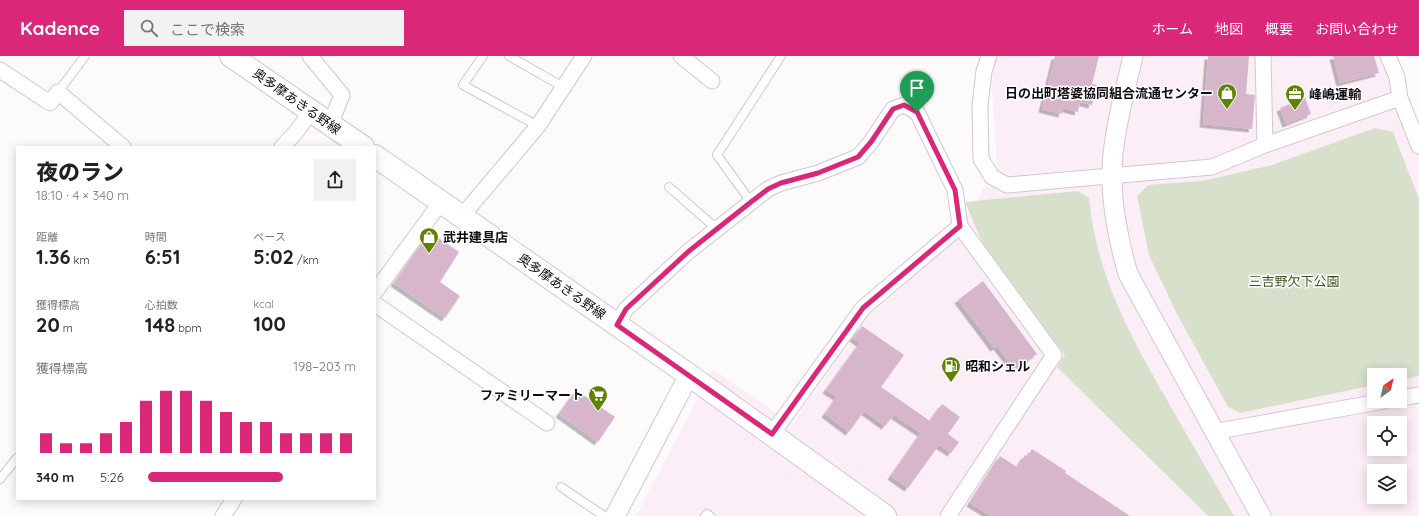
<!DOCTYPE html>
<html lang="ja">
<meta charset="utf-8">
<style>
:root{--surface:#fff;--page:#f2f2f2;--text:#222;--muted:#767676;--accent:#db2777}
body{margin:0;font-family:Quicksand,"Noto Sans JP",sans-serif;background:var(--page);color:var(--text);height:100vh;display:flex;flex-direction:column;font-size:15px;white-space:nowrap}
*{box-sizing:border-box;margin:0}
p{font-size:13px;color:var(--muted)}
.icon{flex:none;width:22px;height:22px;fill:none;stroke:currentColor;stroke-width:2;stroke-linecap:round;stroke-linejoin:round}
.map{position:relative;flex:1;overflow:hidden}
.panel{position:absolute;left:16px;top:90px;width:360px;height:354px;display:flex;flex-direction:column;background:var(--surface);border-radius:0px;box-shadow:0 2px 10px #0003}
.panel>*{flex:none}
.needle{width:26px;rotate:34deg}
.controls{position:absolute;left:1367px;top:312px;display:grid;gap:8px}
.controls a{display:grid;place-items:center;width:40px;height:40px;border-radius:0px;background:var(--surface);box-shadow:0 2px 10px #0003;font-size:20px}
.pin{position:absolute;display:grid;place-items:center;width:34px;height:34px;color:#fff;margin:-41px -17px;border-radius:50% 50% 50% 0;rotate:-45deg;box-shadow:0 0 4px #0007}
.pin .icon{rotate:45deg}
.round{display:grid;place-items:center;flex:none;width:42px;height:42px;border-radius:0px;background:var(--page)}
.headline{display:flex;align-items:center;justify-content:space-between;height:68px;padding:0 20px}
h1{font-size:22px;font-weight:800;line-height:30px}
.figures{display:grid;grid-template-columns:repeat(3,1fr);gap:6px;height:68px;padding:4px 20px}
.figures div{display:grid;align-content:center}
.figures b{font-size:20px;font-weight:800}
.figures small{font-size:11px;font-weight:400}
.figures p{font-size:11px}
.chart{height:112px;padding:8px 20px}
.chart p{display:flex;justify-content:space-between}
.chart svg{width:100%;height:72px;margin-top:4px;stroke:var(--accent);stroke-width:6}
ul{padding:0 20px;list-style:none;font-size:13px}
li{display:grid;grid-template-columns:64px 48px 1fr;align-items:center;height:30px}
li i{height:10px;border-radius:5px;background:var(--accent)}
header{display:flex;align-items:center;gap:24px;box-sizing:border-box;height:56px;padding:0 20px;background:var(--accent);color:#fff}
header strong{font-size:19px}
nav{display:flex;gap:22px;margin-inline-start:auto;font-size:14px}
.search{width:280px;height:36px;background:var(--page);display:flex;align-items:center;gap:10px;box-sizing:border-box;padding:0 14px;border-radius:0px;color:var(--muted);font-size:15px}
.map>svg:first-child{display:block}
</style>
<header>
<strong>Kadence</strong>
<div class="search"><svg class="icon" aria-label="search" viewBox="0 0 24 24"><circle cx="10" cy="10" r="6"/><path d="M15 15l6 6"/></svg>ここで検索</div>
<nav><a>ホーム</a><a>地図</a><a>概要</a><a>お問い合わせ</a></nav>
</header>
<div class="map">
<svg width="1419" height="460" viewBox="0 0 1419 460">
<defs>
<filter id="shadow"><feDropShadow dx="-3.5" dy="3.5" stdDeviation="0" flood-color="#0004"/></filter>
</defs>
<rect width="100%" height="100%" fill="#fdfafc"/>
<path fill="#fceef7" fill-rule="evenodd" d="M997,0H1383L1419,90V460H636L713,313L792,368L866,262L951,188L997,110L991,19ZM1374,319H1400V345H1374ZM1374,367H1400V393H1374ZM1374,415H1400V441H1374Z"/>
<path fill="#d6e0cb" d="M1375,72L1393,76L1419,143V320L1400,324V319H1374V329L1240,357L1228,351L1177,258L1149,199L1137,140L1148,129L1202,125L1272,109Z
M1078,135L1089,142C1096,217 1130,280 1167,344C1189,383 1212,422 1234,460H1208L1057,311L1065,299L986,195L965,146Z"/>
<path fill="#d7b6cb" filter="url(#shadow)" d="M1055,0H1099L1092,28L1097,29L1092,49L1080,46L1078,56L1063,52L1062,58L1042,53Z
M1208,0H1249L1246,38L1255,39L1252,73L1203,68Z
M1333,0H1374L1379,17L1340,27Z
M1305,42L1311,58L1286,68L1280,52Z
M430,176L459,196L440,226L460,240L445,262L394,227Z
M983,225L1037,298L1015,314L997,290L994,292L958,244Z
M862,270L904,299L881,331L930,365L942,348L960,361L948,378L959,386L951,397L939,389L908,432L891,420L921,377L894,359L885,370L864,355L849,376L825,358L837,341L826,334L860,287L853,282Z
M576,334L615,361L598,386L559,358Z
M1032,393L1066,415L1065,417L1130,460H991L970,447L1000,400L1017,411L1025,399L1028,400Z"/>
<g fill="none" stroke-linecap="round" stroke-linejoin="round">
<g stroke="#d5c5cf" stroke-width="10">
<path id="service" d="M483,0L463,29L538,70
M509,0L565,32
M58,36L85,0
M669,131L717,173
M751,146L717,99L781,0
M0,423L17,402
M561,431L604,460
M705,460L707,458L710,460"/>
</g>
<g stroke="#d5c5cf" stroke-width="17">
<path id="minor" d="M310,0L342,39L330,69
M681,0L712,25
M989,0L984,15L980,50L981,103L992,121L1007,129L1212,111L1265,89L1400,42
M1263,0L1265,89
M1388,0L1397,21L1400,42L1419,90
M0,14L50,47L58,36L123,91
M282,91L297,75L311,55
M462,160L538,70L584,0
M375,236L441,146
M375,248L547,367
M617,269L626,253L689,195L768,133L781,127L818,117L858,101L871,86L893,53L904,49L917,56L955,134L960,170L1054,299L948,460
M1400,342L1419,339
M1213,376L1384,345
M772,378L863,252L960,170
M223,460L234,443"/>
</g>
<g stroke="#d5c5cf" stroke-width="21">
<path id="tertiary" d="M1133,0C1125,36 1111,84 1112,121C1112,154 1119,186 1128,218L1261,460
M615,460L689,319"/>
</g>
<g stroke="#d5c5cf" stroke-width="24">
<path id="secondary" d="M231,0L363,91
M375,100L689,319L885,460"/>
</g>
<use href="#service" stroke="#fff" stroke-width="8"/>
<use href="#minor" stroke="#fff" stroke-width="15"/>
<use href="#tertiary" stroke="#fff" stroke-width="19"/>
<use href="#secondary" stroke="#fff" stroke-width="22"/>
</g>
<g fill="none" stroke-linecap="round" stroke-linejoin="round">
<g stroke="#fff" stroke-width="8">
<path id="route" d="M904,49L917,56L955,134L960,170L863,252L772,378L617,269L626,253L689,195L751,146L768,133L781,127L818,117L858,101L871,86L893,53Z"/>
</g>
<use href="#route" stroke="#db2777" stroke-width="5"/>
</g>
<defs>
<g id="shop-pin" transform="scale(1)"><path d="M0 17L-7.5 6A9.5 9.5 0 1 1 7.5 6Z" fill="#5f8300" stroke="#fff"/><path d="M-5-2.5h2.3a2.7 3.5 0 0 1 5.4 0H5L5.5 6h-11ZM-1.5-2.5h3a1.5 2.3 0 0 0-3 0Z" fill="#fff"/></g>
<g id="office-pin" transform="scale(1)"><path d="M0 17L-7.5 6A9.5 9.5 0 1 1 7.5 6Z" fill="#5f8300" stroke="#fff"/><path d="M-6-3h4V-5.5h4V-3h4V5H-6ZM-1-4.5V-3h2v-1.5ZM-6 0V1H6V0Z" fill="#fff"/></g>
<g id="fuel-pin" transform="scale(1)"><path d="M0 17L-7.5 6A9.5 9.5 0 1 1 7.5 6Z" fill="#5f8300" stroke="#fff"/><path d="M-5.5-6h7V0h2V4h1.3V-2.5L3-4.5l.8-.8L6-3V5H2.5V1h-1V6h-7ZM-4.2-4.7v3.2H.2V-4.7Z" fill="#fff"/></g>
<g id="supermarket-pin" transform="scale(1)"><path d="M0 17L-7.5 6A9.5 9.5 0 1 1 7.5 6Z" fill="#5f8300" stroke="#fff"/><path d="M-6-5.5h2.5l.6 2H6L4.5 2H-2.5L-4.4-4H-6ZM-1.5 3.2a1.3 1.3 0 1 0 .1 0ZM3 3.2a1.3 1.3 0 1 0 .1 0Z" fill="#fff"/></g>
</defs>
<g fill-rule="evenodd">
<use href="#shop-pin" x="1227" y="37"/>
<use href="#office-pin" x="1295" y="38"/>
<use href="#shop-pin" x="429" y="181"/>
<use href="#fuel-pin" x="951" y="310"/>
<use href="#supermarket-pin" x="598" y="339"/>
</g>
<g text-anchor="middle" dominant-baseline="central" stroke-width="3" stroke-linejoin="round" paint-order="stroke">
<g font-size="13" font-weight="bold" fill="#0f0a0e" stroke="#fff" text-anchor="start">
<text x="1213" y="37" text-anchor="end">日の出町塔婆協同組合流通センター</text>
<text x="1309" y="38">峰嶋運輸</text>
<text x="443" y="181">武井建具店</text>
<text x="965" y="310">昭和シェル</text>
<text x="584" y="339" text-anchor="end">ファミリーマート</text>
</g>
<g font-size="13" fill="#0f0a0e" stroke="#fff">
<text transform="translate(297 45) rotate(35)">奥多摩あきる野線</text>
<text transform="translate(562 230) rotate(35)">奥多摩あきる野線</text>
</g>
<g font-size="13" fill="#3e501e" stroke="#fff">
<text x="1294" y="225">三吉野欠下公園</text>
</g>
</g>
</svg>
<div class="controls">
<a><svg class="needle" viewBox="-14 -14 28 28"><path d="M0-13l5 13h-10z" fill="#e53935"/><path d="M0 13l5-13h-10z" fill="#767676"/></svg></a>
<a><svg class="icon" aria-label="locate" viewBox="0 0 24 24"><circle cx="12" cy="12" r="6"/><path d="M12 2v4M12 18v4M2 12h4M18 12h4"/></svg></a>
<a><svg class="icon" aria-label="layers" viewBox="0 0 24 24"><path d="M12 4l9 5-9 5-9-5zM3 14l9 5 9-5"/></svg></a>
</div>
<div class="pin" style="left:917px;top:56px;background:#1e9e55"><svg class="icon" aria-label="arrive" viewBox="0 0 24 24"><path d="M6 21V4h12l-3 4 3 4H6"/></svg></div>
<section class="panel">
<div class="headline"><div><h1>夜のラン</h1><p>18:10 · 4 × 340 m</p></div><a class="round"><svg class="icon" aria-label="share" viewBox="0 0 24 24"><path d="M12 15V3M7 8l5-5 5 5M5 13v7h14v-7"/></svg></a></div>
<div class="figures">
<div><p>距離</p><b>1.36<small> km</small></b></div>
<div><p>時間</p><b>6:51</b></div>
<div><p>ペース</p><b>5:02<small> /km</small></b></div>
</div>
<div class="figures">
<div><p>獲得標高</p><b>20<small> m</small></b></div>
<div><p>心拍数</p><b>148<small> bpm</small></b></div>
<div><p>kcal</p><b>100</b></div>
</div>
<div class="chart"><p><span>獲得標高</span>198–203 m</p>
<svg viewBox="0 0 160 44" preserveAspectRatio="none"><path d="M5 44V32M15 44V38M25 44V38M35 44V32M45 44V25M55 44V12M65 44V6M75 44V6M85 44V12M95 44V19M105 44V25M115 44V25M125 44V32M135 44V32M145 44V32M155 44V32"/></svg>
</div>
<ul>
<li><b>340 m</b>5:26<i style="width:65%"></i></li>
</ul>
</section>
</div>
